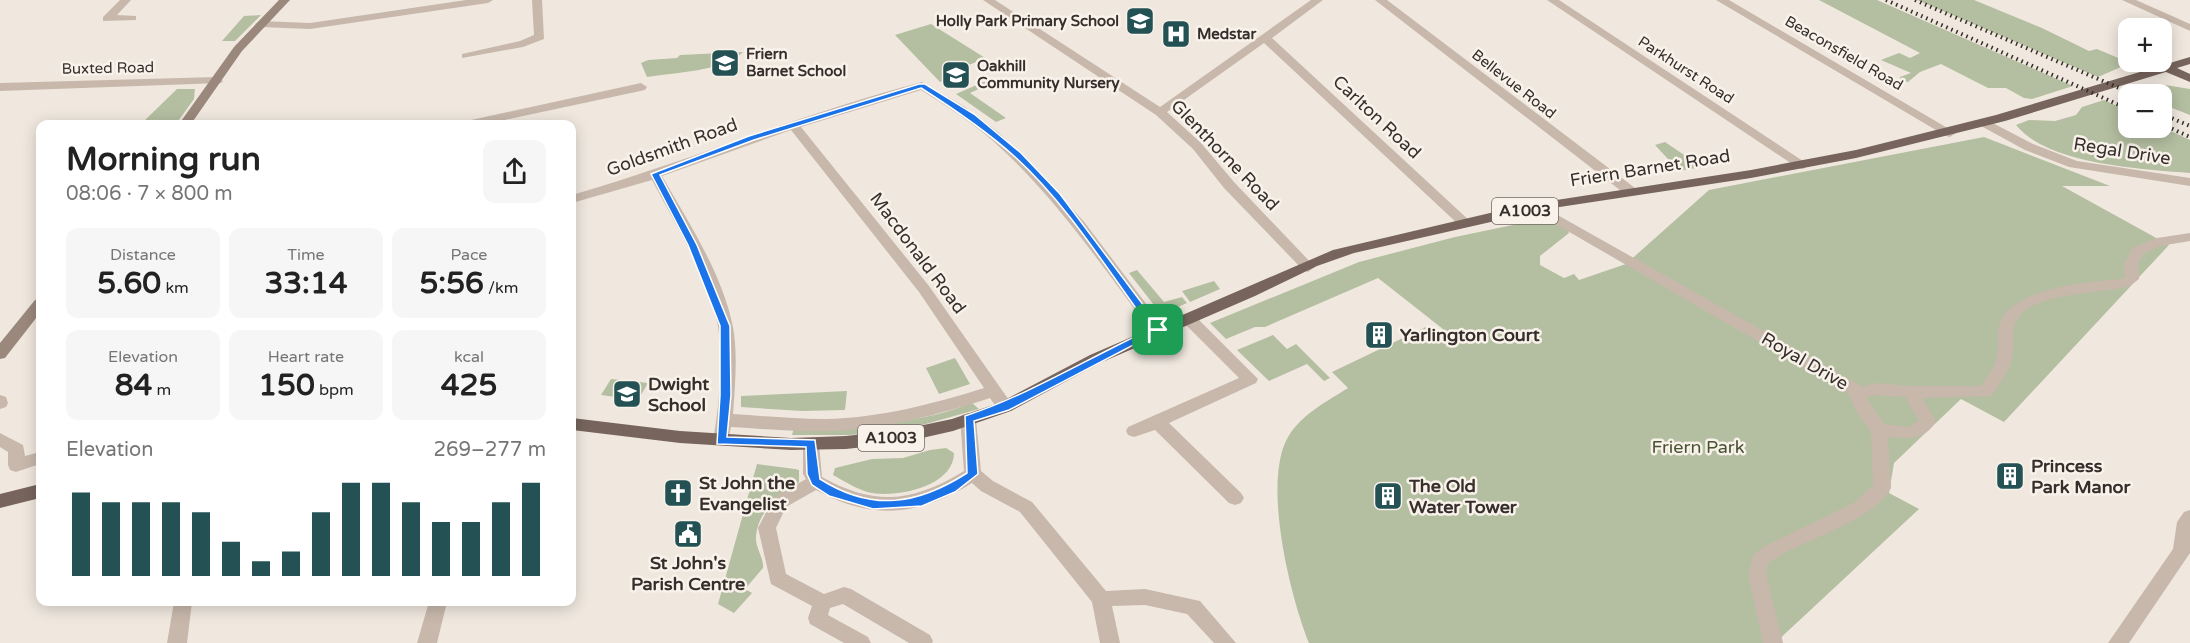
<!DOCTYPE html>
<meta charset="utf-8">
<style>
:root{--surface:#fff;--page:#f6f6f6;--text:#222;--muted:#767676;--accent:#235154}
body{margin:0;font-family:"Varela Round",sans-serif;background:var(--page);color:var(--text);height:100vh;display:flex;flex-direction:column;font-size:22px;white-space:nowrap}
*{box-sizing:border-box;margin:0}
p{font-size:20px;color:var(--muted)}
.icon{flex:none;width:33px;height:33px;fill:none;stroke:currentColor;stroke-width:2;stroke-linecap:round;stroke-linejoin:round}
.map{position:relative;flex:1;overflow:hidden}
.sheet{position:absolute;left:36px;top:120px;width:540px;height:486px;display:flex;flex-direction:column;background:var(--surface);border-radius:12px;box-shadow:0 3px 15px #0003}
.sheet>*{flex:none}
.tools{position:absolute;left:2118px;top:18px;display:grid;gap:12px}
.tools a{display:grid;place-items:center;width:54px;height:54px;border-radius:12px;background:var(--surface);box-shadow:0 3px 15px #0003;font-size:30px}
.pin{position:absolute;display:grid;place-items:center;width:51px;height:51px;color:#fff;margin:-26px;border-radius:12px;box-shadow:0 3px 9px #0006}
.round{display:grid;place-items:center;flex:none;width:63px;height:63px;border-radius:12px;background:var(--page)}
.head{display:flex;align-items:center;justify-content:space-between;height:102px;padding:0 30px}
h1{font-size:33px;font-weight:800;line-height:45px}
.figures{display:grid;grid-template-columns:repeat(3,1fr);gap:9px;height:102px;padding:6px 30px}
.figures div{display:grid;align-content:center;border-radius:12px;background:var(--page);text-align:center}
.figures b{font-size:30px;font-weight:800}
.figures small{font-size:16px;font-weight:400}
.figures p{font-size:16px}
.chart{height:168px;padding:12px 30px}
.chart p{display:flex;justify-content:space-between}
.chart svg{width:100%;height:108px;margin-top:6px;stroke:var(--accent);stroke-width:6}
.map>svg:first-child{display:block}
</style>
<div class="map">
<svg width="2190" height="643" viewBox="0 0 2190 643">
<rect width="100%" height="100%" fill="#f0e8df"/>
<path fill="#b4bea0" d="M1819,0H1877L2073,86L2032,99L2024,98L2006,88H1988L1941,64L1920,72L1908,82L1900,80V77L1911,73L1881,60L1899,53L1910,58L1920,53Z
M1917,0H1974L2042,28L2089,51L2097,49L2130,63L2098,77Z
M261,15L235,41H222L244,16Z
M931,24L990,61L984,64L979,61L966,66L963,64L945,72L952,77L940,82L895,35Z
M743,52C725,71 672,73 647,77L641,63L648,60L677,58L680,55Z
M988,80L992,83L970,93L1006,118L996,122L956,94Z
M2159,84L2190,89V115L2162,104V94H2140L2132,91Z
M177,89H195L194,99L176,124H141Z
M2104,100L2128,111V128L2162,127L2190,140V173C2142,169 2048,165 2016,125L2029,120L2055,121L2076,115L2082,107Z
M1984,137L2110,186H2062L2169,245L2004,422L1961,399L1894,463L1889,493L1919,509L1775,643H1309C1290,596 1262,482 1288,437C1302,414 1326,402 1348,388L1332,372L1426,327L1433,333L1443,329L1378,278L1265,327H1255L1226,339L1210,323L1359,262L1455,237L1546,218L1567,227L1569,233L1540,256V265L1564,278L1574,274L1579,280L1626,264L1709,190Z
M1665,142L1702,167L1679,171L1655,145Z
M1137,270L1164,302L1182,297L1187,303L1161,314L1129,273Z
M1214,281L1220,289L1190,302L1182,291Z
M1273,335L1287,349L1296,344L1330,378L1324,381L1307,364L1269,381L1237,350Z
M955,358L970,384L939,394L926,368Z
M611,379L648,383L638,400L601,395Z
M847,391L845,410L802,411L741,407V396Z
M972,403L979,409L901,431L849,435H792L794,428C855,426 914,426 972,403Z
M946,448L954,453C954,487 894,499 867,492C855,488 844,481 833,475L835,468L872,459L903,458L930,450Z
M757,464L795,469L799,470V482C782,503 760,503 756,536C755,548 764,557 763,568L745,589L752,593L734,613L718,604Z"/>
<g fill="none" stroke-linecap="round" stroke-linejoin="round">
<path fill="#c8b8ac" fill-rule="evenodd" d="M120,0H131L117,15L136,16V20L103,21V17Z
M466,0H493L488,3L310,29L260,27L255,24L260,21L310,23Z
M532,0H542L544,39L523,47L462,58V54L520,41L534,35Z
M983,0H995L1160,107L1311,0H1323L1272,38L1471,222L1464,226L1459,225L1264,43L1167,112L1201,143L1234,182L1315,267L1308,272L1303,270L1224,188L1193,149L1156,115Z
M1375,0H1387L1635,188L1637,191L1635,194H1625Z
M1547,0H1559L1809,165L1803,169L1798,168Z
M1716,0H1729L1956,133L1950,137L1946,136Z
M2122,0H2136L2190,24V31Z
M217,77L223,81L221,83L0,91V83Z
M922,82L965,107L999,133L1030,162L1085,223L1166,330L1163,334H1153C1102,266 1055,196 992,140C970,121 945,105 921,90L801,127L929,286L1011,403L1013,407L1011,411H999L990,398C938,415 884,429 828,431C796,432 763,429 731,427L727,445H715L713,441C719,405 724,363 718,326C708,274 676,226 652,180L572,203V195C690,161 803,113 922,82ZM791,130L919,292L984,388C933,404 879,418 825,419C794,419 763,416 733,414C735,386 738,355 733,327C722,273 689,223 662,176Z
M641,83L647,87L645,90L486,124H465L471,120Z
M1985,119L2033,144L2077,161L2190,178V186L2069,167L2025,150L1981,126V120Z
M1538,204L1863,387L1875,383L1910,386H1981C1989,375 1997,364 1998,349C1999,342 1997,334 1999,326C2009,287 2089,282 2122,279L2125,277L2124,265L2132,248L2157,238L2190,233V241L2160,246L2143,254L2138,265L2139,279L2130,286C2103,294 2020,291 2014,328C2012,336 2014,344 2013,351C2012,368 2001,383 1991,396L1922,398L1936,421C1925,441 1908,439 1888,437L1891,488C1872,523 1801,539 1768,563L1766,574L1783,643H1763L1748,574L1754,554L1765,546L1854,503L1873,485L1871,431L1859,416L1850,397L1851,395L1533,211L1531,208L1533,205ZM1875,395L1905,397L1919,420L1910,427L1884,424L1866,398Z
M1188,313L1193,314L1258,379L1256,383L1169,423L1241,493L1244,498L1241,503L1235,505L1229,503L1155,430L1134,437L1128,435L1126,431L1128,427L1239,378L1183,322L1181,318Z
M0,395L6,397L8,403L6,407L0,409Z
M968,413L974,415L976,419L981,471L993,481L1032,502L1106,591L1145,589L1200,601L1236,643H1214L1187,614L1145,605L1112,606L1120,643H1100L1092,602L1020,512L981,491L972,483C919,516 872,521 816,490L786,507L776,528L786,574L824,594L844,587L851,589L930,635L933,641L932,643H909L843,604L830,608L828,615L868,637L871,643H844L810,624L808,618L812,606L771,584L758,528L774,497L806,479L803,474V443L805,439H817L819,443L822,477C876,507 913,502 964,471L960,419L962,415Z
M0,433L23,445L25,456L40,452V464L16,472L10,470L8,465V452L0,447Z
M2190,510V553L2129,643H2108L2173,549L2177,522L2184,512Z
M174,602H192L187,643H167Z
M429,602H447L437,643H417Z"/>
<path fill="#9b887d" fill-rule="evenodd" d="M279,0H290L242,51L191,124H179L234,47Z
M40,299V313L5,358L0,359V343L35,300Z"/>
<path fill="#77655d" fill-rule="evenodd" d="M2190,57V64L2177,68L2190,74V82L2166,72L2005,121L1856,158L1751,178L1553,208L1354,253L1317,266L1255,296L1100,363L1011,411L953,431L900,443L846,449L791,450L680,443L572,430V418L680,431L791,438L846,436L900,430L952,419L999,403L1090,355L1333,250L1524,205L1751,170L1856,150L1996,115Z
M40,484V498L0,508V494Z"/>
<path stroke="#362e2a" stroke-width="4" stroke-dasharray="1.5 4" stroke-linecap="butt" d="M1886,0L2128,109
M1915,0L2133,94
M2162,114L2190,126
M2162,124L2190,137"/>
</g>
<path fill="#1a73e8" stroke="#fff" stroke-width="1.5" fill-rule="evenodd" d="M919,84H925L974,114L1021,153L1060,194L1162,330L1009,410L974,421L978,474L955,492L922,506L873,509L829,496L812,485L807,474L806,447L717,444L720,395V326L688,245L651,174L749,136ZM921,88C954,109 985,130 1014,156C1068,205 1108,271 1151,329C1090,357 1029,395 965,416L967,473C917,505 872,512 820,479L815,440L727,437L731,395L730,326L697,245L660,175L754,140Z"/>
<defs>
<g id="school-square" transform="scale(1.5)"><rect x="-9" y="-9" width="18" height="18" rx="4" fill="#235154" stroke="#f8f2eb"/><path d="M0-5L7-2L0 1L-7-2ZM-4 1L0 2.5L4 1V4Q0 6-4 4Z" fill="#fff"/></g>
<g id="hospital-square" transform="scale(1.5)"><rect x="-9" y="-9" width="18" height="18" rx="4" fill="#235154" stroke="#f8f2eb"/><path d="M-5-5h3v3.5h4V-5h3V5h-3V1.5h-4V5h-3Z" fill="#fff"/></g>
<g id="building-square" transform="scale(1.5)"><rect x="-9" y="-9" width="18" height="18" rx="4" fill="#235154" stroke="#f8f2eb"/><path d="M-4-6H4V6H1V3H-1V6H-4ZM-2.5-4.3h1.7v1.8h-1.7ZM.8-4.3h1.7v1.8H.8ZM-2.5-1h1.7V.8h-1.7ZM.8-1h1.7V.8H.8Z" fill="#fff"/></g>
<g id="church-square" transform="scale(1.5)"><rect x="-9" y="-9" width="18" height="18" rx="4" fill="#235154" stroke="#f8f2eb"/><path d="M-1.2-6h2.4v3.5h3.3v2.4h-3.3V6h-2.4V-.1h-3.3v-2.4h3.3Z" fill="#fff"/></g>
<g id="civic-square" transform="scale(1.5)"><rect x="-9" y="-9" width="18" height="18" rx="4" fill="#235154" stroke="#f8f2eb"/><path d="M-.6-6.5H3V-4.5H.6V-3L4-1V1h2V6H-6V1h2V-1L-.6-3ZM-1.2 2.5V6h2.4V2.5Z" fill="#fff"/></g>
</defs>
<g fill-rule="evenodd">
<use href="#school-square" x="1140" y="21"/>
<use href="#hospital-square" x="1176" y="34"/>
<use href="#school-square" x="725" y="63"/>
<use href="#school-square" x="956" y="75"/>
<use href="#building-square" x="1379" y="335"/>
<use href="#school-square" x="627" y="394"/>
<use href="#building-square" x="2010" y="476"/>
<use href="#church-square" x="678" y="493"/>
<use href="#building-square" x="1388" y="496"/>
<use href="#civic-square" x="688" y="534"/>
</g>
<g text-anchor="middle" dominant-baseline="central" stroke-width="5" stroke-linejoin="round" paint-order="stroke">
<g font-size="15" font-weight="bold" fill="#362e2a" stroke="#f8f2eb" text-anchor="start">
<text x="1119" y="21" text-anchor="end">Holly Park Primary School</text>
<text x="1197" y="34">Medstar</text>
<text x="746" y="54">Friern<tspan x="746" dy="17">Barnet School</tspan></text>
<text x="977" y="66">Oakhill<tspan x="977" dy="17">Community Nursery</tspan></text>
</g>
<g font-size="15" fill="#362e2a" stroke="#f8f2eb">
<text transform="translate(1844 53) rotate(30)">Beaconsfield Road</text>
<text transform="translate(108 68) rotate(-1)">Buxted Road</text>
<text transform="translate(1686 70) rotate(33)">Parkhurst Road</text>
<text transform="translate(1514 84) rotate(38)">Bellevue Road</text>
</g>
<g fill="#f8f2eb" stroke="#706964" stroke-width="1.5">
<rect x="1492" y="198" width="66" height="26" rx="4.5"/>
<rect x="858" y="425" width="66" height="26" rx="4.5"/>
</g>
<g font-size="16" font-weight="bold" fill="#362e2a">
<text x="1525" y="211">A1003</text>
<text x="891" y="438">A1003</text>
</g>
<g font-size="18" fill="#362e2a" stroke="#f8f2eb">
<text transform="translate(1377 117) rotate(43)">Carlton Road</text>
<text transform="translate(672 147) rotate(-20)">Goldsmith Road</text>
<text transform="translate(2122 151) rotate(9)">Regal Drive</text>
<text transform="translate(1225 155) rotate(46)">Glenthorne Road</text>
<text transform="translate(1650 168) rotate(-9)">Friern Barnet Road</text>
<text transform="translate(918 253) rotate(53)">Macdonald Road</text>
<text transform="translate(1805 361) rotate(30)">Royal Drive</text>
</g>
<g font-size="18" font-weight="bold" fill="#362e2a" stroke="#f8f2eb" text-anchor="start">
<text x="1400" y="335">Yarlington Court</text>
<text x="648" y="384">Dwight<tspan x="648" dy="21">School</tspan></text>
<text x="2031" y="466">Princess<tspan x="2031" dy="21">Park Manor</tspan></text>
<text x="699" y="483">St John the<tspan x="699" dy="21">Evangelist</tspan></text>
<text x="1409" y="486">The Old<tspan x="1409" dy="21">Water Tower</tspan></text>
<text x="688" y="563" text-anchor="middle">St John's<tspan x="688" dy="21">Parish Centre</tspan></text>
</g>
<g font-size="18" fill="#465230" stroke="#f8f2eb">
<text x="1698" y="447">Friern Park</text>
</g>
</g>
</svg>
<div class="tools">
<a>+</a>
<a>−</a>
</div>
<div class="pin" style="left:1158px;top:330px;background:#1e9e55"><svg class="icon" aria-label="arrive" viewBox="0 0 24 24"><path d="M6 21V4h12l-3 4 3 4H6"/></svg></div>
<section class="sheet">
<div class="head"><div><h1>Morning run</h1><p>08:06 · 7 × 800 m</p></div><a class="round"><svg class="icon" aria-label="share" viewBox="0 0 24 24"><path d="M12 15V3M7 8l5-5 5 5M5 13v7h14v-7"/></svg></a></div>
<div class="figures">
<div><p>Distance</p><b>5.60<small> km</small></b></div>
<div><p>Time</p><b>33:14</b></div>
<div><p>Pace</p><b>5:56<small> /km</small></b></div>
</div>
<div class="figures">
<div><p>Elevation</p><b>84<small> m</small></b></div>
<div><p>Heart rate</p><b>150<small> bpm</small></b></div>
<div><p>kcal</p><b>425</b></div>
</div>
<div class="chart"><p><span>Elevation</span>269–277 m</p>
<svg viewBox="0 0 160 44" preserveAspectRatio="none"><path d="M5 44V10M15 44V14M25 44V14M35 44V14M45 44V18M55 44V30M65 44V38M75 44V34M85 44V18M95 44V6M105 44V6M115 44V14M125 44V22M135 44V22M145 44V14M155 44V6"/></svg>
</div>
</section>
</div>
